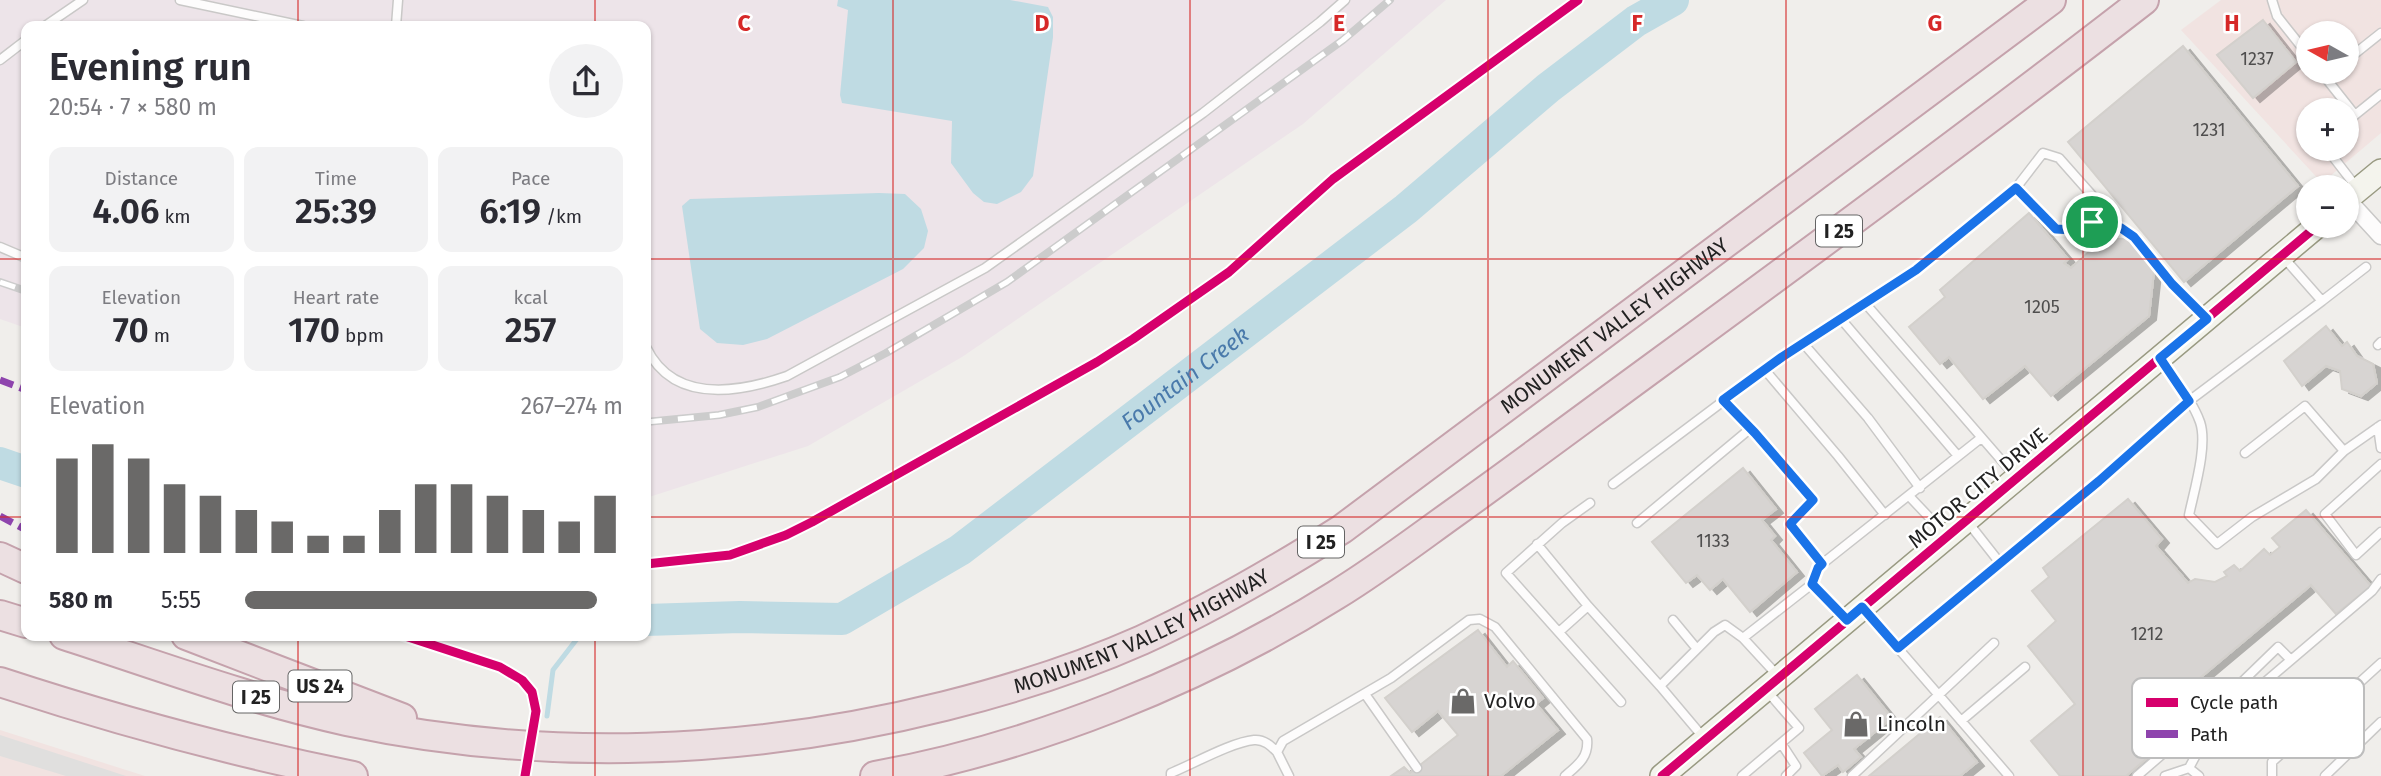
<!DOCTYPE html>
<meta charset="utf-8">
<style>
:root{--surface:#fff;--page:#f2f2f3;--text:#2b2b33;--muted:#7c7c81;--accent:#6a6968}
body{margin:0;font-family:"Fira Sans",sans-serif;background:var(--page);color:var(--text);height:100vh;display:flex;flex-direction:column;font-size:26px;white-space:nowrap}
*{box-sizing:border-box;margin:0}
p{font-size:23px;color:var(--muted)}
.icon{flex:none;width:38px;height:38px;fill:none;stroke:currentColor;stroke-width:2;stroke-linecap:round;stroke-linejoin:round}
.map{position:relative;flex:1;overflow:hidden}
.panel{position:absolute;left:21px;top:21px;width:630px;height:620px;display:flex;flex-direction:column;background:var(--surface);border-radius:14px;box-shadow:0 2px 5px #0004}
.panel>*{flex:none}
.needle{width:46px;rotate:278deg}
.fabs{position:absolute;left:2296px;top:21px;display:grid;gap:14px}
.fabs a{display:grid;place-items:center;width:63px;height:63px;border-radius:50%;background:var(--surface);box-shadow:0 2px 5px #0004;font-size:35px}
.pin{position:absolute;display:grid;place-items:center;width:60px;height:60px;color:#fff;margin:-30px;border:4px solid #fff;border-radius:50%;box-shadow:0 2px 7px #0007}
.round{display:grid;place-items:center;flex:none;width:74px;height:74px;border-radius:37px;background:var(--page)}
.headline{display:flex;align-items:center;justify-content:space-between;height:119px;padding:0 28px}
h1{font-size:38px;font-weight:600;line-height:52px}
.stats{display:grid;grid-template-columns:repeat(3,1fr);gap:10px;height:119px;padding:7px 28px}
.stats div{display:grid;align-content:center;border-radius:14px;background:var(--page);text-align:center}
.stats b{font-size:35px;font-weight:600}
.stats small{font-size:19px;font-weight:400}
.stats p{font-size:19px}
.chart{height:196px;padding:14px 28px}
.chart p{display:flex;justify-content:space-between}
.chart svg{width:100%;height:126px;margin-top:7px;stroke:var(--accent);stroke-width:6}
ul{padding:0 28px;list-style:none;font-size:23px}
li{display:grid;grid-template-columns:112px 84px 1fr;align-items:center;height:52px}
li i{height:18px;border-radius:9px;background:var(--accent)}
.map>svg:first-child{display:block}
</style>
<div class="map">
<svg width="2381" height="776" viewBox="0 0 2381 776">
<defs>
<filter id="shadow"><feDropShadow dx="7" dy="4" stdDeviation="0" flood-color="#0004"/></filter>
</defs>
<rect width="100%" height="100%" fill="#f0eeeb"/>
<path fill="#f1e3e1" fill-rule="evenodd" d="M2221,0H2381V133L2322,183L2181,30ZM2308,33H2347V72H2308ZM2308,110H2347V149H2308Z
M0,730L145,776H0Z"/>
<path fill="#ede4e9" d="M0,0H1446L1303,124L962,357L808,446L646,498V26H26V328L0,319Z"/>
<path fill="#e0dfde" d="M0,735L126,776H66L0,756Z"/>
<path fill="#bfdbe3" d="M838,0H1010L1048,7L1053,17V37L1033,176L1021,192L997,204L984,202L973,193L951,163L952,121L842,103L840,95L848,10L837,6Z
M879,193L905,194L921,209L928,231L924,248L903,269L767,339L743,345L717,343L700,329L682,206L690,199Z"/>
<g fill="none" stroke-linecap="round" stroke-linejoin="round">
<path stroke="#bfdbe3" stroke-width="5" d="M547,716L553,670L580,635"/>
<g stroke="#bfdbe3" stroke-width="32">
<path d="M0,463L26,472"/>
<path id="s1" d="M646,620L740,617L842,619L960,550L1406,209L1548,88L1636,21L1673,0"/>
</g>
</g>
<path fill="#d7d4d2" stroke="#d3d0cc" stroke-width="2" filter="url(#shadow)" d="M2263,20L2296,62L2253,98L2217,55Z
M2183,46L2298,186L2184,282L2068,142Z
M2029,213L2068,259L2064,263L2071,268L2093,248L2085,238L2128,239L2154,271L2149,316L2051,396L2025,366L1983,399L1949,357L1940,364L1909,327L1945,297L1940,290Z
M2326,326L2342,346L2347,342L2357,356L2373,364L2377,383L2361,396L2342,389L2340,371L2326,366L2302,386L2284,361Z
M1743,468L1776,509L1762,520L1775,536L1771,540L1797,572L1750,612L1723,579L1710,590L1697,575L1686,583L1652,542Z
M2128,499L2162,539L2156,546L2188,583L2195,579L2215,582L2227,576L2224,572L2234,565L2240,571L2264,549L2270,555L2280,547L2272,538L2306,510L2371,586L2336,614L2311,585L2188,688L2205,709L2126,776H2060L2031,741L2075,704L2028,646L2056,621L2032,591L2049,577L2043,568Z
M1478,630L1507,667L1513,661L1543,698L1536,704L1558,730L1501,776H1391L1404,767L1410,773L1458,735L1438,711L1412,732L1385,698Z
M1857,675L1892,718L1854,749L1861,757L1843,772L1838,765L1822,776L1804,753L1832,730L1815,709Z
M1940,717L1977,762L1960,776H1869Z"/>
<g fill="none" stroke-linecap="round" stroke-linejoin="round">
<g stroke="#c9c8c7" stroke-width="11">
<path id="lane" d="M180,0L303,26
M2272,0L2277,16L2308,55
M45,26L83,0
M396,26L398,0
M0,60L26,40
M2347,60L2381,33
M2321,72L2355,115L2381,94
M2347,122L2355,115
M2327,149L2357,188
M2016,188L2043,153L2059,158L2121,228
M0,247L26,258
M2322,301L2366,267
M1865,303L1916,270L2016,188L2056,229L2072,230L2092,222L2121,228L2135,237L2172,284L2205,317
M1841,319L1958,456
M1803,343L1868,418L1920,488
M2378,345L2381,342
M646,347C673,404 738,393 787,376L985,268L1203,113L1320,22L1345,0
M2162,361C2175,380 2192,400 2200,422C2208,445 2194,491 2189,515L2217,544L2252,517L2316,479L2344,451L2381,425
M1765,370L1838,456L1885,515
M1723,400L1755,433L1813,500L1790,524L1822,564
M2378,427L2381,448
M2245,453L2305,406L2344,451
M2381,464L2325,514L2356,555L2381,532
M1613,484L1782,357L1865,303L2015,476
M1909,496L1946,535
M1590,503L1562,523L1506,573L1621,702
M1967,521L2000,563
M1637,523L1751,428
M1537,544L1588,606L1660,686
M1812,584L1818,568L1822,564L1981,438
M1864,609L2009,776
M1673,620L1697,649
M1559,632L1588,606
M1897,648L2099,481L2189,401L2322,301L2284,258
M1778,676L1743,638L1812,584L1845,618
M1365,694L1417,768
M1961,721L2025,667
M1703,737L1660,686L1714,632L1725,625L1743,638
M1781,743L1796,766L1786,776
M2189,768L2210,729L2372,591L2381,579
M1171,776V773C1193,764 1232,742 1254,740C1264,739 1271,746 1277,752
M1289,776L1277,752L1283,741L1391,678L1469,620L1480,619L1495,627L1587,739C1589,757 1578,765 1565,776
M1742,776L1799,728L1767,691
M1852,776L1994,643
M2137,776L2210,713L2278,647L2291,660
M2165,776L2189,768L2199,776
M2272,776V762L2381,663
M2325,776L2381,722"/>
</g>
<g stroke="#c9c8c7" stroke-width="19">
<path id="street" d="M2347,199L2381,236"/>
</g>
<g stroke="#999a82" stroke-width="26">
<path id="secondary" d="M2347,199L2381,171
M1662,776L2317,226"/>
</g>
<g stroke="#c5a2ac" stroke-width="32">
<g id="highway">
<path d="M0,557L26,569"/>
<path d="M0,615L26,623"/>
<path id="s2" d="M64,635C157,665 251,700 347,721C544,763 750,755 945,706C1013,689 1079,668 1142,640C1212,608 1277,570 1342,529L2051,0"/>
<path d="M186,635L402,718"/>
<path d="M0,682C116,720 233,752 353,776"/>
<path d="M875,776C1034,747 1199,681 1336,595C1377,570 1415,541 1454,513C1521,465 1588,415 1655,366C1819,246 1983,125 2144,0"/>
</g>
</g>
<use href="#lane" stroke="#fdfcfc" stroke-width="8"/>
<use href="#street" stroke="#fdfcfc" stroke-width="16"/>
<use href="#secondary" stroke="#f4f4ed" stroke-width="23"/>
<use href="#highway" stroke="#ece0e2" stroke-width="28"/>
<g stroke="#ccc" stroke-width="8">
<path id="rail" d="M0,282L26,291
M646,422L719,415L758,407L840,377L886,353L1007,282L1343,40L1390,0"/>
</g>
<use href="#rail" stroke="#fff" stroke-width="5" stroke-dasharray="16" stroke-linecap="butt"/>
<path stroke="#8e44ad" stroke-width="7" stroke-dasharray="14 7" stroke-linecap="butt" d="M0,380L26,390
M0,516L26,530"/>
<g stroke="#fff" stroke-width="13">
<path id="cycleway" d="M646,564L730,555L786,535L812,522L1097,362L1133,339L1229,272L1333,179L1578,0
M402,635L500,667L522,680L532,692L536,711L525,776
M1662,776L2317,226"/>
</g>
<use href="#cycleway" stroke="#d6006c" stroke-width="9"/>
</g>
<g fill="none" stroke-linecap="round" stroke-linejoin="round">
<g stroke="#fff" stroke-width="14">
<path id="route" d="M2016,188L2056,229L2073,230L2092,222L2121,228L2134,237L2172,284L2207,319L2160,358L2189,401L2099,481L1898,648L1862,607L1847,620L1812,584L1818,568L1822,564L1790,524L1813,500L1755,433L1723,400L1782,357L1916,270Z"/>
</g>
<use href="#route" stroke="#1a73e8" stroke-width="9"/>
</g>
<path fill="none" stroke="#d62828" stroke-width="2" stroke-opacity="0.55" d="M298,0V26M595,0V26M893,0V776M1190,0V776M1488,0V776M1786,0V776M2083,0V776M0,259H26M646,259H2381M0,517H26M646,517H2381M298,635V776M595,635V776"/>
<defs>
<g id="shop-bare" transform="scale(2.1)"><path d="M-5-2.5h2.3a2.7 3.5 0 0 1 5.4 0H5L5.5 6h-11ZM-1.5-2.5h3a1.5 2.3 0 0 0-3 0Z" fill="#6a6968" stroke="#fff" stroke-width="2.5" paint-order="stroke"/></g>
</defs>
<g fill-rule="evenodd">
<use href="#shop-bare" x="1463" y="701"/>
<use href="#shop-bare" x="1856" y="724"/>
</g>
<g text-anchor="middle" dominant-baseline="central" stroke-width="5" stroke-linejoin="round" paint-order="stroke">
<g font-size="18" fill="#4f4e4e">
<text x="2257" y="59">1237</text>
<text x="2209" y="130">1231</text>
<text x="2042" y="307">1205</text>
<text x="1713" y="541">1133</text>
<text x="2147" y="634">1212</text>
</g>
<g fill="#fff" stroke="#646464" stroke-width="2">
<rect x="1816" y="215.5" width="46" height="31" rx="5"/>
<rect x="1298" y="526.5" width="46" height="31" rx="5"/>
<rect x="288.5" y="670.5" width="63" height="31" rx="5"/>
<rect x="233" y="681.5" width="46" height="31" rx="5"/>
</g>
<g font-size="19" font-weight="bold" fill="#222">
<text x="1839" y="231">I 25</text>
<text x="1321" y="542">I 25</text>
<text x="320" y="686">US 24</text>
<text x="256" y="697">I 25</text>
</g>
<g font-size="21" fill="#222" stroke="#fff">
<text stroke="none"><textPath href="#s2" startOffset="1676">MONUMENT VALLEY HIGHWAY</textPath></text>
<text transform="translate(1978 488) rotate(-40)">MOTOR CITY DRIVE</text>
<text stroke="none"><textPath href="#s2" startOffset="1110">MONUMENT VALLEY HIGHWAY</textPath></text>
</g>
<g font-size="21" fill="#222" stroke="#fff" text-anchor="start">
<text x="1484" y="701">Volvo</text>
<text x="1877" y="724">Lincoln</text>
</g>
<g font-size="23" font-style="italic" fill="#4a7aab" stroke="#fff">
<text stroke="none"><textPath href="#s1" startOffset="616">Fountain Creek</textPath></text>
</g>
</g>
<rect x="2132" y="678" width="232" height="80" rx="10" fill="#fff" stroke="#bdbdbd" stroke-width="2"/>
<rect x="2146" y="698" width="32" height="9" fill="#d6006c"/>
<rect x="2146" y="730" width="32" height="8" fill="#8e44ad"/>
<g font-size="19" fill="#222">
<text x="2190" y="709">Cycle path</text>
<text x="2190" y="741">Path</text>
</g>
<g font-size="23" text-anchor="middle" font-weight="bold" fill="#d62828" stroke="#fff" stroke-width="5" stroke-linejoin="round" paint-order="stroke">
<text x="744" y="31">C</text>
<text x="1042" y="31">D</text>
<text x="1339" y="31">E</text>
<text x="1637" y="31">F</text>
<text x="1935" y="31">G</text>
<text x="2232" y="31">H</text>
</g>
</svg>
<div class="fabs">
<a><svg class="needle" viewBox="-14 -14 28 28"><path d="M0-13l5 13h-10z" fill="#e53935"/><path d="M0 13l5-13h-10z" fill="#7c7c81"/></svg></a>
<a>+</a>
<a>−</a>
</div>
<div class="pin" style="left:2092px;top:222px;background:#1e9e55"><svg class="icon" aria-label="arrive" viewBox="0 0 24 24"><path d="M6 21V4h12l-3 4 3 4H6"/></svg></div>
<section class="panel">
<div class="headline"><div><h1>Evening run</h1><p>20:54 · 7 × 580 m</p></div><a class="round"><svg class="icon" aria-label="share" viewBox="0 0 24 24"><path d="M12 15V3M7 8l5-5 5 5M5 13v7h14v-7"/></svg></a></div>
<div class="stats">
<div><p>Distance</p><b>4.06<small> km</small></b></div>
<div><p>Time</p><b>25:39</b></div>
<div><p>Pace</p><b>6:19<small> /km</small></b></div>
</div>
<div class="stats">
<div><p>Elevation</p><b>70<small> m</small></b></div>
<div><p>Heart rate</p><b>170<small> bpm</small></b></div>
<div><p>kcal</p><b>257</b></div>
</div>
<div class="chart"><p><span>Elevation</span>267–274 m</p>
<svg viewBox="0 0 160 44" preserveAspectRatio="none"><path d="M5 44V11M15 44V6M25 44V11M35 44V20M45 44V24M55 44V29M65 44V33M75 44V38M85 44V38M95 44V29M105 44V20M115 44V20M125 44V24M135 44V29M145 44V33M155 44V24"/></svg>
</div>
<ul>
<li><b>580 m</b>5:55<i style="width:93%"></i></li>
</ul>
</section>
</div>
